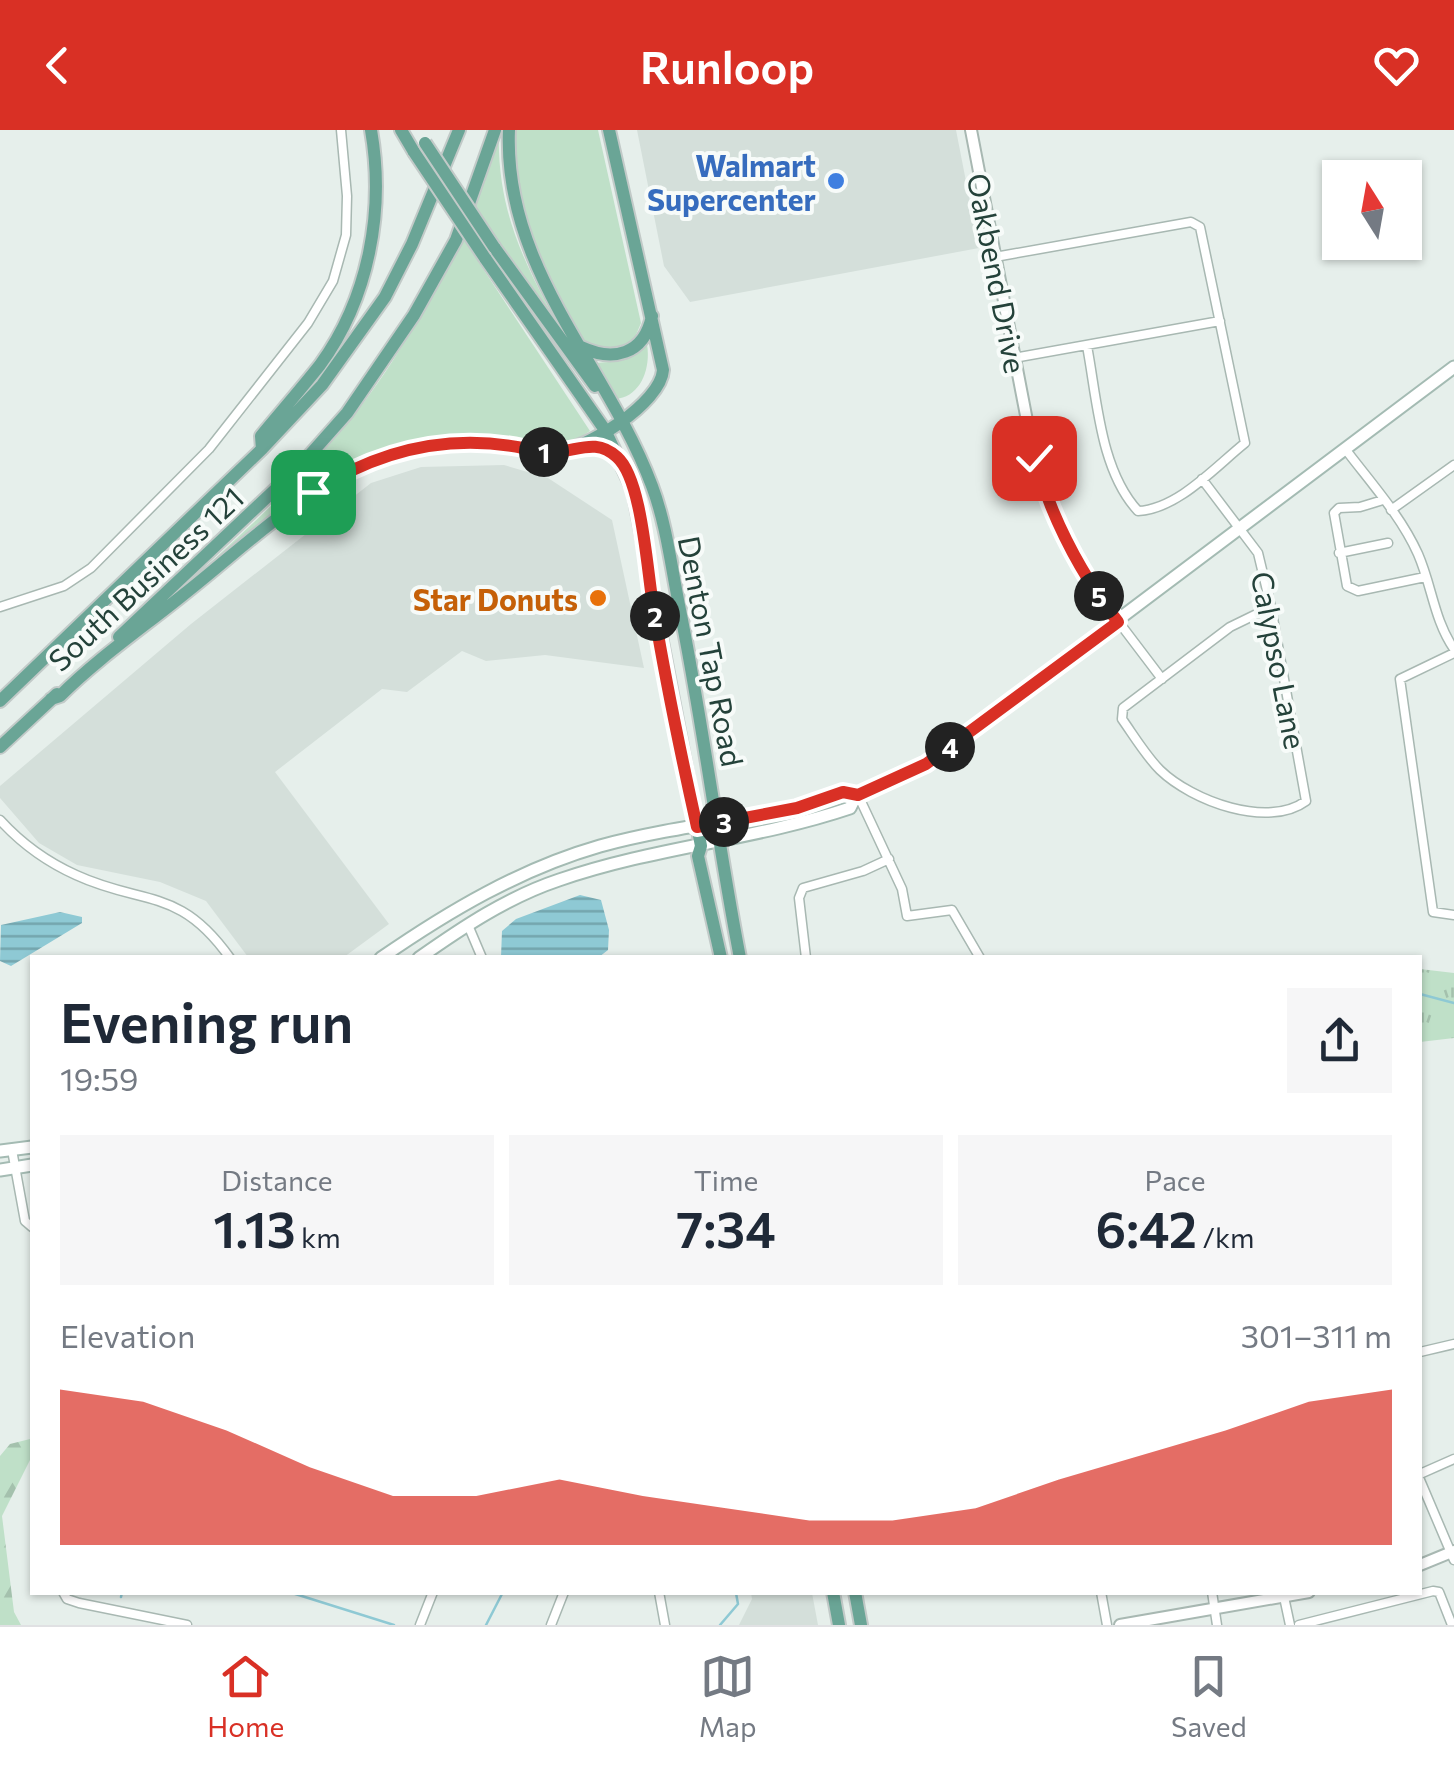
<!DOCTYPE html>
<meta charset="utf-8">
<style>
:root{--surface:#fff;--page:#f6f6f7;--text:#1f2937;--muted:#747a83;--line:#e0e1e3;--accent:#d93025}
body{margin:0;font-family:Commissioner,sans-serif;background:var(--page);color:var(--text);height:100vh;display:flex;flex-direction:column;font-size:38px;white-space:nowrap}
*{box-sizing:border-box;margin:0}
p{font-size:32px;color:var(--muted)}
.icon{flex:none;width:55px;height:55px;fill:none;stroke:currentColor;stroke-width:2;stroke-linecap:round;stroke-linejoin:round}
.map{position:relative;flex:1;overflow:hidden}
.sheet{position:absolute;left:30px;top:825px;width:1392px;height:640px;display:flex;flex-direction:column;background:var(--surface);border-radius:0px;box-shadow:0 2px 8px #0004}
.sheet>*{flex:none}
.needle{width:65px;rotate:349deg}
.tools{position:absolute;left:1322px;top:30px;display:grid;gap:20px}
.tools a{display:grid;place-items:center;width:100px;height:100px;border-radius:0px;background:var(--surface);box-shadow:0 2px 8px #0004;font-size:50px}
.pin{position:absolute;display:grid;place-items:center;width:85px;height:85px;color:#fff;margin:-42px;border-radius:20px;box-shadow:0 5px 15px #0006}
.km{position:absolute;width:50px;height:50px;margin:-25px;border-radius:50%;background:#222;color:#fff;font-size:28px;line-height:50px;text-align:center}
.round{display:grid;place-items:center;flex:none;width:105px;height:105px;border-radius:0px;background:var(--page)}
.headline{display:flex;align-items:center;justify-content:space-between;height:170px;padding:0 30px}
h1{font-size:55px;font-weight:600;line-height:75px}
.stats{display:grid;grid-template-columns:repeat(3,1fr);gap:15px;height:170px;padding:10px 30px}
.stats div{display:grid;align-content:center;border-radius:0px;background:var(--page);text-align:center}
.stats b{font-size:50px;font-weight:600}
.stats small{font-size:28px;font-weight:400}
.stats p{font-size:28px}
.chart{height:280px;padding:20px 30px}
.chart p{display:flex;justify-content:space-between}
.chart svg{width:100%;height:180px;margin-top:10px;fill:var(--accent);opacity:.7}
header{display:flex;justify-content:space-between;align-items:center;height:130px;padding:0 30px;background:var(--accent);color:#fff;font-size:45px;font-weight:600}
.tab-bar{display:flex;justify-content:space-around;align-items:center;height:140px;border-top:2px solid var(--line);background:var(--surface);font-size:28px;color:var(--muted)}
.tab-bar a{display:grid;justify-items:center;gap:5px}
.tab-bar .active{color:var(--accent)}
.map>svg:first-child{display:block}
</style>
<header><svg class="icon" aria-label="back" viewBox="0 0 24 24"><path d="M15 5l-7 7 7 7"/></svg>Runloop<svg class="icon" aria-label="heart" viewBox="0 0 24 24"><path d="M12 20l-8-8c-3-5 5-10 8-4 3-6 11-1 8 4z"/></svg></header>
<div class="map">
<svg width="1454" height="1495" viewBox="0 0 1454 1495">
<defs>
<pattern id="forest-firs" width="22" height="20" patternUnits="userSpaceOnUse" patternTransform="scale(2.5)"><rect width="22" height="20" fill="#bfe0c8"/><path d="M5 1l3.5 6h-7zM16 11l3.5 6h-7z" fill="#a4c1ad"/></pattern>
<pattern id="park-tufts" width="24" height="20" patternUnits="userSpaceOnUse" patternTransform="scale(2.5)"><rect width="24" height="20" fill="#bfe0c8"/><path d="M3 7l-1-3M5 7V3M7 7l1-3M15 17l-1-3M17 17v-4M19 17l1-3" fill="none" stroke="#a4c1ad"/></pattern>
<pattern id="water-rules" width="6" height="5" patternUnits="userSpaceOnUse" patternTransform="scale(2.5)"><rect width="6" height="5" fill="#8ec9d4"/><path d="M0 2.5h6" fill="none" stroke="#74a5ad"/></pattern>
</defs>
<rect width="100%" height="100%" fill="#e6efeb"/>
<path fill="#d4dfda" d="M637,0H956L979,118L690,172L664,136Z
M504,335L548,348L612,390L644,538L545,525L486,531L462,521L407,562L382,559L275,642L389,794L344,827H248L206,771L160,752L77,735L39,713L0,668V656L191,494L371,353L421,337Z
M751,1463H812L818,1495H739L752,1469Z"/>
<path fill="#bfe0c8" d="M499,0C496,86 529,142 569,215L473,80Z
M513,0H598L641,193L633,212L618,221L585,214L538,129L514,50Z
M464,110L590,301L568,315L556,318L486,309L363,331L177,463C232,413 287,364 335,308C387,249 425,178 464,110Z
M647,214C651,238 641,267 615,269L595,233L621,231Z"/>
<path fill="url(#forest-firs)" d="M30,1309V1330L2,1386L14,1482L21,1495H0V1326L10,1314Z"/>
<path fill="url(#park-tufts)" d="M1420,839L1454,843V908L1420,912Z"/>
<path fill="url(#water-rules)" d="M580,765L601,770L609,800L608,820L599,827H501L502,801L516,789Z
M60,782L82,787V793L11,836L0,831L1,795Z"/>
<g fill="none" stroke-linecap="round" stroke-linejoin="round">
<path stroke="#8ec9d4" stroke-width="2.5" d="M1420,864L1454,873
M289,1462L394,1495
M121,1467L122,1462
M486,1495L503,1462
M720,1495L738,1474L736,1463"/>
<g stroke="#a8b8b2" stroke-width="11">
<path id="minor" d="M995,127L1191,92L1200,97L1245,313C1215,337 1178,379 1138,381C1100,340 1097,268 1087,216
M1014,228L1220,191
M1346,320C1371,353 1401,386 1418,424C1432,456 1434,490 1454,519
M1202,349L1258,423L1271,477L1306,671C1268,699 1192,671 1160,640C1146,626 1134,606 1122,589L1123,578L1230,497L1271,477
M1383,370L1360,377L1339,378L1334,383L1347,456L1358,461L1425,447
M1391,380L1454,335
M1339,423L1388,413
M0,477L64,456L91,438L209,319L308,193L333,151L346,105L347,66L341,0
M1118,491L1162,549
M1454,523L1400,549L1433,782L1454,785
M858,665L902,759L907,786L952,780L980,828
M0,690C21,713 47,732 76,745C143,776 179,756 230,828
M468,795L482,828
M806,828L799,768L803,758L863,741L889,729
M12,1020L25,1091L32,1097
M1420,1222L1454,1214
M1420,1344L1454,1329
M1420,1350L1454,1430
M63,1462L67,1469L79,1473L187,1495
M659,1462L665,1495
M1101,1462L1107,1495
M1212,1462L1217,1495
M1284,1467L1290,1495
M420,1495L433,1462
M551,1495L564,1462
M1299,1495L1433,1461L1439,1462L1452,1495"/>
</g>
<g stroke="#a8b8b2" stroke-width="14">
<path id="tertiary" d="M971,0L1034,327C1052,387 1079,442 1118,491
M1420,1435L1454,1421
M1120,1495L1309,1462"/>
</g>
<g stroke="#a4bbb3" stroke-width="15">
<path id="secondary" d="M381,828C449,781 520,739 600,716C659,700 722,692 782,681C806,676 833,659 856,666L926,634L1454,237
M419,828C463,797 508,767 559,750C654,717 755,710 850,678L856,666
M0,1021L32,1017
M0,1040L32,1035"/>
</g>
<g stroke="#c2cac8" stroke-width="16">
<path id="primary" d="M401,0L414,22
M509,0C503,139 607,235 652,356C666,393 671,435 679,475C703,592 717,710 740,828
M494,117L595,256
M485,128L605,300L633,360L701,716L698,726L721,828
M581,217C613,232 644,225 652,186
M262,319L261,306C280,283 301,259 320,235C369,168 385,80 371,0
M119,507L300,336L347,283L414,185L456,110L495,0
M51,569L60,566C97,529 142,498 183,465C252,411 322,338 411,318C440,312 471,310 501,314C519,316 536,323 554,322C585,321 661,273 663,240L609,0
M0,571L262,319L322,255L385,167L412,114L459,0
M0,617L57,564
M833,1462L839,1495
M855,1462L861,1495"/>
</g>
<use href="#minor" stroke="#fff" stroke-width="8"/>
<use href="#tertiary" stroke="#fff" stroke-width="10"/>
<use href="#secondary" stroke="#fff" stroke-width="11"/>
<use href="#primary" stroke="#6aa596" stroke-width="12"/>
<g stroke="#c2cac8" stroke-width="16" stroke-linecap="butt">
<path id="primary-bridge" d="M425,13L494,117
M414,22L485,128"/>
</g>
<use href="#primary-bridge" stroke="#6aa596" stroke-width="12"/>
</g>
<g fill="none" stroke-linecap="round" stroke-linejoin="round">
<g stroke="#fff" stroke-width="20">
<path id="route" d="M313,362C377,321 447,303 523,318C532,320 543,322 553,322C577,322 595,307 617,327C643,350 647,445 654,481C666,553 681,625 697,697L797,678L843,662L858,665L926,634L1118,492C1079,442 1052,388 1034,328"/>
</g>
<use href="#route" stroke="#d93025" stroke-width="12"/>
</g>
<circle fill="#3f7fe0" stroke="#f7fbf9" stroke-width="4" cx="836" cy="51" r="10"/>
<circle fill="#e8710a" stroke="#f7fbf9" stroke-width="4" cx="598" cy="468" r="10"/>
<g text-anchor="middle" dominant-baseline="central" stroke-width="8" stroke-linejoin="round" paint-order="stroke">
<g font-size="30" font-weight="bold" fill="#366cbe" stroke="#f7fbf9" text-anchor="end">
<text x="816" y="34">Walmart<tspan x="816" dy="34">Supercenter</tspan></text>
</g>
<g font-size="30" fill="#24423a" stroke="#f7fbf9">
<text transform="translate(998 143) rotate(79)">Oakbend Drive</text>
<text transform="translate(145 448) rotate(-43)">South Business 121</text>
<text transform="translate(712 521) rotate(79)">Denton Tap Road</text>
<text transform="translate(1280 530) rotate(79)">Calypso Lane</text>
</g>
<g font-size="30" font-weight="bold" fill="#c56008" stroke="#f7fbf9" text-anchor="end">
<text x="578" y="468">Star Donuts</text>
</g>
</g>
</svg>
<div class="tools">
<a><svg class="needle" viewBox="-14 -14 28 28"><path d="M0-13l5 13h-10z" fill="#e53935"/><path d="M0 13l5-13h-10z" fill="#747a83"/></svg></a>
</div>
<div class="pin" style="left:313px;top:362px;background:#1e9e55"><svg class="icon" aria-label="arrive" viewBox="0 0 24 24"><path d="M6 21V4h12l-3 4 3 4H6"/></svg></div>
<div class="pin" style="left:1034px;top:328px;background:#d93025"><svg class="icon" aria-label="check" viewBox="0 0 24 24"><path d="M5 12l5 5 9-10"/></svg></div>
<b class="km" style="left:544px;top:322px">1</b>
<b class="km" style="left:655px;top:486px">2</b>
<b class="km" style="left:724px;top:692px">3</b>
<b class="km" style="left:950px;top:617px">4</b>
<b class="km" style="left:1099px;top:466px">5</b>
<section class="sheet">
<div class="headline"><div><h1>Evening run</h1><p>19:59</p></div><a class="round"><svg class="icon" aria-label="share" viewBox="0 0 24 24"><path d="M12 15V3M7 8l5-5 5 5M5 13v7h14v-7"/></svg></a></div>
<div class="stats">
<div><p>Distance</p><b>1.13<small> km</small></b></div>
<div><p>Time</p><b>7:34</b></div>
<div><p>Pace</p><b>6:42<small> /km</small></b></div>
</div>
<div class="chart"><p><span>Elevation</span>301–311 m</p>
<svg viewBox="0 0 160 44" preserveAspectRatio="none"><path d="M0 44V6L10 9L20 16L30 25L40 32L50 32L60 28L70 32L80 35L90 38L100 38L110 35L120 28L130 22L140 16L150 9L160 6V44z"/></svg>
</div>
</section>
</div>
<nav class="tab-bar">
<a class="active"><svg class="icon" aria-label="home" viewBox="0 0 24 24"><path d="M3 11l9-7 9 7M6 9v11h12V9"/></svg>Home</a>
<a><svg class="icon" aria-label="map" viewBox="0 0 24 24"><path d="M3 6l6-2 6 2 6-2v14l-6 2-6-2-6 2zM9 4v14M15 6v14"/></svg>Map</a>
<a><svg class="icon" aria-label="saved" viewBox="0 0 24 24"><path d="M7 4h10v16l-5-4-5 4z"/></svg>Saved</a>
</nav>
